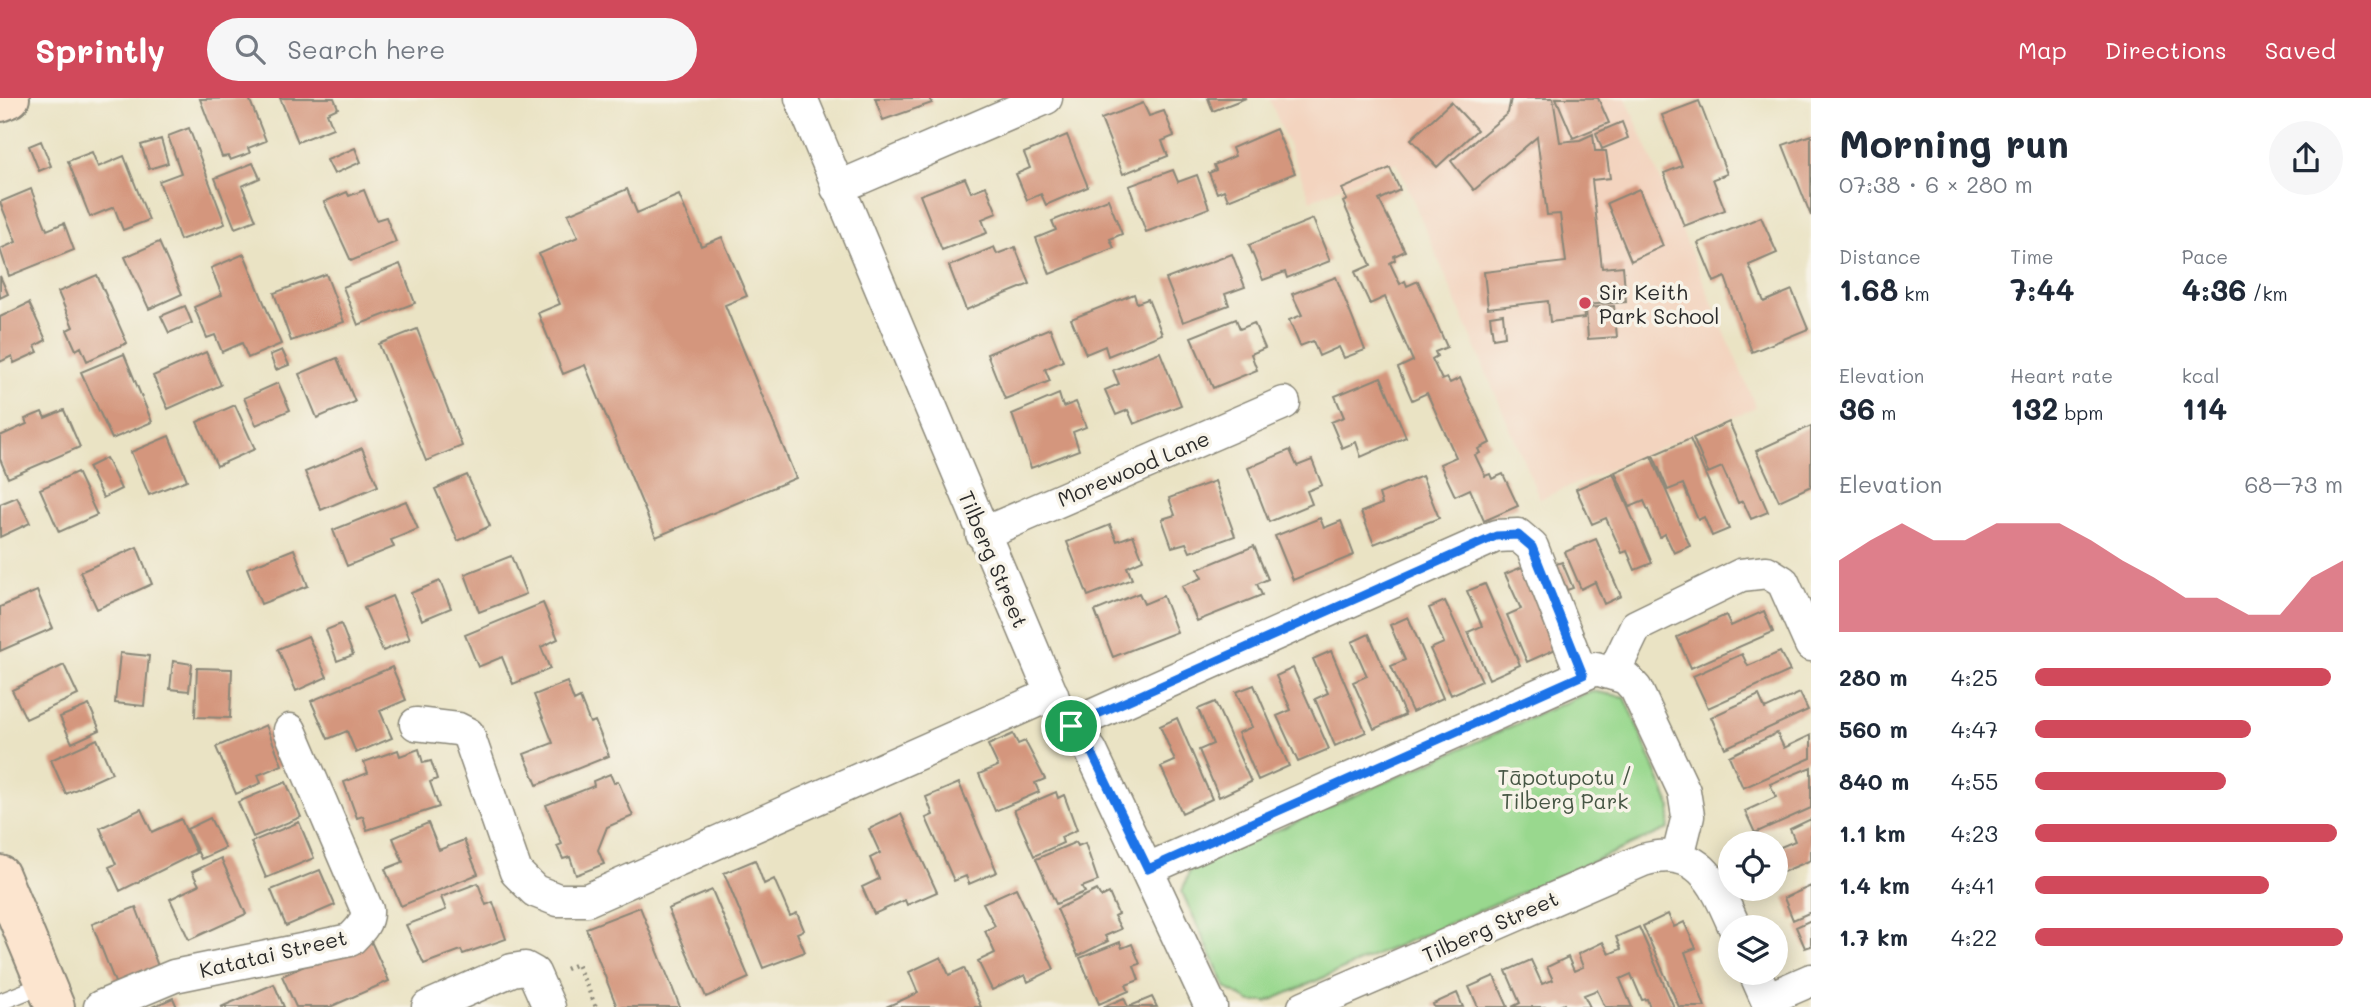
<!DOCTYPE html>
<meta charset="utf-8">
<style>
:root{--surface:#fff;--page:#f6f6f7;--text:#1f2937;--muted:#747a83;--accent:#d1495b}
body{margin:0;font-family:Mali,sans-serif;background:var(--page);color:var(--text);height:100vh;display:flex;flex-direction:column;font-size:26px;white-space:nowrap}
*{box-sizing:border-box;margin:0}
p{font-size:23px;color:var(--muted)}
.icon{flex:none;width:38px;height:38px;fill:none;stroke:currentColor;stroke-width:2;stroke-linecap:round;stroke-linejoin:round}
.map{position:relative;flex:1;overflow:hidden}
.panel{display:flex;flex-direction:column;background:var(--surface);width:560px}
.panel>*{flex:none}
.fabs{position:absolute;left:1718px;top:733px;display:grid;gap:14px}
.fabs a{display:grid;place-items:center;width:70px;height:70px;border-radius:50%;background:var(--surface);box-shadow:0 4px 18px #0003;font-size:35px}
.pin{position:absolute;display:grid;place-items:center;width:60px;height:60px;color:#fff;margin:-30px;border:4px solid #fff;border-radius:50%;box-shadow:0 2px 7px #0007}
.round{display:grid;place-items:center;flex:none;width:74px;height:74px;border-radius:37px;background:var(--page)}
.overview{display:flex;align-items:center;justify-content:space-between;height:119px;padding:0 28px}
h1{font-size:38px;font-weight:700;line-height:52px}
.figures{display:grid;grid-template-columns:repeat(3,1fr);gap:10px;height:119px;padding:7px 28px}
.figures div{display:grid;align-content:center}
.figures b{font-size:30px;font-weight:700}
.figures small{font-size:19px;font-weight:400}
.figures p{font-size:19px}
.chart{height:196px;padding:14px 28px}
.chart p{display:flex;justify-content:space-between}
.chart svg{width:100%;height:126px;margin-top:7px;fill:var(--accent);opacity:.7}
ul{padding:0 28px;list-style:none;font-size:23px}
li{display:grid;grid-template-columns:112px 84px 1fr;align-items:center;height:52px}
li i{height:18px;border-radius:9px;background:var(--accent)}
header{display:flex;align-items:center;gap:42px;box-sizing:border-box;height:98px;padding:0 35px;background:var(--accent);color:#fff}
header strong{font-size:33px}
nav{display:flex;gap:38px;margin-inline-start:auto;font-size:24px}
.search{width:490px;height:63px;background:var(--page);display:flex;align-items:center;gap:18px;box-sizing:border-box;padding:0 24px;border-radius:38px;color:var(--muted);font-size:26px}
main{display:flex;flex:1;min-height:0}
.map>svg:first-child{display:block}
</style>
<header>
<strong>Sprintly</strong>
<div class="search"><svg class="icon" aria-label="search" viewBox="0 0 24 24"><circle cx="10" cy="10" r="6"/><path d="M15 15l6 6"/></svg>Search here</div>
<nav><a>Map</a><a>Directions</a><a>Saved</a></nav>
</header>
<main>
<div class="map">
<svg width="1811" height="909" viewBox="0 0 1811 909">
<rect width="100%" height="100%" fill="#f7f3e8"/>
<filter id="ink" filterUnits="userSpaceOnUse"><feTurbulence type="fractalNoise" baseFrequency=".0143" numOctaves="2"/><feDisplacementMap in="SourceGraphic" scale="14" xChannelSelector="R" yChannelSelector="G"/><feConvolveMatrix kernelMatrix="1 2 1 2 8 2 1 2 1" color-interpolation-filters="sRGB"/></filter>
<filter id="wash" filterUnits="userSpaceOnUse"><feTurbulence type="fractalNoise" baseFrequency=".00686" numOctaves="4" result="noise"/><feDisplacementMap in="SourceGraphic" scale="28" xChannelSelector="R" yChannelSelector="G"/><feGaussianBlur stdDeviation="1.57" result="paint"/><feColorMatrix in="noise" values="0 0 0 0 0 0 0 0 0 0 0 0 0 0 0 0 0 1.4 0 .05"/><feComposite in="paint" operator="in"/></filter>
<g filter="url(#wash)">
<rect width="100%" height="100%" fill="#eae3c4"/>
<path fill="#f3d4bf" d="M1269,0H1626L1756,309L1540,401L1397,64L1311,102Z"/>
<path fill="#99d88e" stroke="#62825c" stroke-width="2" d="M1591,593L1625,599L1671,710L1668,731L1267,904H1251L1226,890L1182,794L1190,771Z"/>
<g id="blocks">
<path fill="#d4967d" d="M249,0L266,43L248,50L250,55L230,62L228,58L222,59L200,1Z
M280,0H334L338,10L327,15L333,30L298,44Z
M875,0H930L932,5L883,22Z
M1208,0H1246L1213,13Z
M1511,0H1553L1560,44L1580,42L1593,36L1595,53H1606L1610,80L1592,82L1602,170L1623,168L1626,204L1583,207L1584,220L1550,224L1548,203L1488,210L1484,174L1566,164L1560,116L1547,117L1537,39L1474,92L1451,63L1508,15Z
M1556,0H1598L1609,25L1573,40Z
M1699,3L1727,76L1713,81L1725,112L1684,128L1664,75L1682,68L1662,17Z
M1451,4L1477,32L1437,69L1411,41Z
M1143,5L1149,18L1164,13L1174,38L1162,43L1168,58L1123,76L1101,21Z
M1622,24L1628,40L1602,51L1596,35Z
M189,30L225,126L180,142L159,83L181,75L168,38Z
M1276,31L1295,75L1228,102L1224,92L1217,95L1209,75L1216,72L1214,67L1235,58L1232,50Z
M1067,37L1088,89L1046,107L1041,96L1027,102L1016,76L1030,70L1024,55Z
M1811,37V118L1783,47Z
M161,41L168,65L149,71L141,47Z
M41,43L51,68L39,73L29,48Z
M355,50L361,64L334,76L327,62Z
M92,54L98,69L124,58L149,122L123,132L114,109L90,119L68,63Z
M253,65L260,80L242,88L256,122L235,130L215,80Z
M1390,70L1400,92L1379,102L1405,153L1394,158L1395,162L1390,165L1400,186L1405,183L1407,188L1418,183L1447,249L1435,254L1437,258L1432,261L1442,282L1447,280L1450,285L1460,280L1490,345L1478,351L1480,355L1475,357L1485,378L1490,376L1492,381L1503,376L1518,408L1484,423L1470,391L1455,398L1440,366L1456,359L1427,295L1412,302L1398,270L1413,263L1385,199L1370,206L1355,174L1371,167L1343,104L1347,102L1342,91Z
M1173,72L1178,84L1197,77L1209,110L1146,134L1129,88Z
M965,80L971,94L986,88L997,115L982,121L987,135L942,152L920,97Z
M31,91L47,132L64,125L74,152L9,178L0,151L16,144L0,104Z
M627,91L637,115L679,97L701,148L722,139L747,198L725,207L796,380L656,439L585,267L563,276L538,215L560,206L539,156L578,139L568,116Z
M1639,91L1663,148L1631,163L1607,105Z
M364,92L376,122L386,119L396,144L351,163L324,104L347,94L349,98Z
M1108,101L1122,136L1110,141L1114,150L1050,176L1036,140L1056,132L1052,123Z
M1761,119L1777,155L1749,167L1764,204L1792,192L1808,231L1752,254L1725,179L1714,184L1698,145Z
M1313,121L1330,163L1287,180L1285,174L1263,182L1249,147Z
M159,144L182,196L149,211L125,159Z
M994,149L997,156L1015,149L1030,186L966,212L949,168Z
M244,156L281,246L248,260L242,245L222,254L215,237L207,240L194,209L222,197L211,170Z
M1232,156L1245,189L1225,196L1229,207L1183,224L1166,181Z
M400,166L415,205L358,227L343,189Z
M326,176L344,224L291,243L274,195Z
M97,177L127,245L87,263L81,249L76,252L67,232L73,229L58,194Z
M0,178L8,196L0,200Z
M1336,179L1365,252L1344,260L1339,249L1319,258L1313,243L1300,248L1289,222L1302,217L1292,196Z
M1134,196L1137,205L1148,201L1162,236L1108,258L1105,248L1086,256L1071,221Z
M29,205L46,242L35,248L38,254L14,265L12,258L0,264V219Z
M185,208L192,225L169,235L161,218Z
M1614,208L1617,239L1588,241L1586,210Z
M1503,216L1505,238L1493,240L1490,218Z
M1236,221L1240,231L1254,225L1265,250L1251,256L1257,272L1213,290L1191,239Z
M1050,230L1063,263L1045,271L1050,283L1005,301L987,256Z
M417,231L462,348L426,363L379,246Z
M282,252L289,267L276,272L270,257Z
M206,254L221,287L168,311L153,278Z
M1160,254L1181,307L1134,326L1128,312L1116,317L1105,292L1119,286L1113,272Z
M124,256L152,324L112,341L81,274Z
M337,260L355,304L317,320L299,276Z
M1381,279L1406,339L1361,359L1356,344L1342,350L1331,324L1344,319L1335,298Z
M278,285L290,312L256,327L244,300Z
M1059,296L1063,309L1076,304L1086,329L1073,334L1079,352L1031,370L1012,316Z
M235,307L255,351L217,368L197,324Z
M64,312L80,349L8,380L0,361V338L27,326L25,321L42,314L45,320Z
M1729,324L1768,414L1751,421L1743,403L1738,405L1722,369L1708,375L1693,340Z
M1811,328V388L1779,403L1756,353Z
M169,338L187,382L149,397L131,354Z
M1690,341L1729,431L1712,438L1704,419L1698,422L1683,386L1668,392L1653,357Z
M362,350L378,388L321,412L305,374Z
M1290,352L1297,368L1312,362L1322,387L1307,393L1312,406L1269,424L1248,370Z
M1651,358L1690,448L1674,455L1665,436L1660,439L1644,403L1630,409L1615,374Z
M106,360L121,391L103,400L88,369Z
M77,374L97,417L59,434L40,391Z
M1613,375L1652,465L1635,472L1627,453L1622,455L1606,420L1592,426L1576,391Z
M467,377L490,428L458,443L435,391Z
M1422,378L1439,420L1374,446L1361,414L1382,406L1379,396Z
M1215,383L1235,438L1190,454L1186,445L1172,449L1162,421L1175,417L1169,400Z
M17,399L30,425L0,439V406Z
M406,403L418,431L391,442L394,449L347,468L333,432Z
M1320,420L1324,430L1341,423L1354,457L1293,482L1275,438Z
M1110,427L1117,443L1133,437L1143,462L1127,469L1132,481L1088,498L1067,444Z
M1596,441L1621,498L1604,506L1595,484L1581,491L1565,454Z
M1254,448L1268,481L1257,486L1262,497L1197,523L1182,488L1202,480L1198,471Z
M137,449L152,486L97,511L80,474Z
M294,451L308,488L261,506L247,470Z
M511,458L526,496L479,514L465,476Z
M1562,464L1573,490L1567,492L1556,466Z
M1522,469L1558,550L1527,564L1507,517L1521,511L1505,476Z
M440,483L451,510L422,522L411,495Z
M1485,486L1520,567L1489,581L1468,534L1482,528L1467,493Z
M37,493L53,530L0,553V509Z
M1139,495L1144,506L1163,498L1177,534L1113,559L1095,513Z
M392,498L410,541L383,553L364,510Z
M1445,503L1482,583L1451,597L1430,551L1444,545L1429,510Z
M543,505L558,541L541,549L550,571L513,586L502,559L478,569L465,537Z
M1764,513L1773,534L1691,570L1677,539L1726,517L1731,528Z
M1408,519L1443,600L1412,614L1391,568L1405,562L1390,527Z
M341,526L353,557L337,563L326,532Z
M1369,536L1405,617L1374,631L1353,584L1367,578L1352,544Z
M308,538L327,579L296,593L278,551Z
M1331,553L1366,634L1335,648L1315,601L1328,595L1313,561Z
M1780,554L1790,573L1708,610L1693,578L1742,556L1748,568Z
M120,555L149,558L144,608L115,605Z
M173,563L192,566L189,593L170,591Z
M64,567L78,597L26,621L12,592Z
M392,569L406,602L380,613L392,640L356,655L347,633L328,641L311,603Z
M197,570L232,571L230,620L195,619Z
M1293,570L1329,651L1298,664L1277,618L1291,612L1276,578Z
M567,584L574,603L580,600L590,625L595,623L609,658L537,687L524,656L553,645L534,597Z
M1254,587L1289,668L1258,682L1238,635L1252,629L1236,594Z
M1800,595L1808,612L1725,650L1711,619L1759,597L1765,611Z
M1215,604L1251,684L1219,699L1199,652L1213,646L1198,611Z
M89,607L100,632L72,645L60,619Z
M1177,620L1212,701L1182,715L1161,669L1175,663L1160,628Z
M266,627L282,667L258,677L261,685L236,696L216,649Z
M1777,635L1784,650L1811,637V660L1743,690L1729,658Z
M1013,636L1018,646L1025,643L1045,681L1035,685L1039,694L995,713L979,676L998,668L988,647Z
M97,641L112,675L66,696L51,662Z
M419,651L423,665L431,663L437,681L430,684L439,709L367,732L363,718L357,720L344,684L368,675L364,664L398,652L400,658Z
M1811,669V710L1755,735L1745,713L1776,699L1770,686Z
M610,676L614,685L618,683L633,718L607,729L598,752L604,766L576,777L570,759L563,761L557,748L562,746L546,707L594,688L593,683Z
M286,684L301,719L253,739L238,704Z
M959,685L997,774L969,786L966,778L954,783L926,720L933,717L926,699Z
M1056,694L1058,700L1064,697L1077,732L1061,739L1063,745L1034,758L1014,712Z
M141,711L152,734L181,721L196,755L120,793L109,769L116,766L100,730Z
M901,716L937,794L907,807L905,802L874,816L862,789L879,781L870,760L880,755L869,731Z
M210,720L225,750L201,761L187,731Z
M1811,721V762L1776,777V751L1795,743L1790,731Z
M299,724L314,760L266,780L251,744Z
M428,725L439,752L464,742L478,776L401,808L385,771L403,764L393,740Z
M1076,744L1078,748L1085,745L1098,783L1082,789L1085,794L1056,806L1036,761Z
M221,760L246,816L189,842L170,801L199,787L192,774Z
M755,762L764,786L774,781L790,818L797,815L804,832L797,835L805,854L763,870L724,775Z
M320,772L335,807L286,828L271,792Z
M478,785L486,807L493,804L506,841L463,856L461,852L424,866L406,827L446,812L441,799Z
M1811,788V814L1793,822L1784,800Z
M1016,790L1054,871L1028,884L1025,877L992,892L978,863L995,855L985,833L995,828L983,805Z
M712,792L749,880L706,899L668,811Z
M1097,792L1101,799L1109,795L1118,816L1114,818L1121,831L1105,838L1108,843L1078,858L1057,811Z
M136,809L159,871L116,887L92,826Z
M640,809L680,909H617L586,830Z
M1668,816L1674,829L1684,824L1696,850L1685,854L1705,909H1679L1643,828Z
M1811,822V848L1805,850L1796,829Z
M1639,829L1674,909H1650L1647,901L1642,902L1631,876L1620,881L1632,909H1605L1597,892L1584,897L1590,909H1565L1564,906L1557,909H1512L1520,905L1506,873L1531,862L1542,886L1553,882L1547,869L1568,859L1574,873L1583,869L1578,856L1603,844L1609,856L1621,851L1616,839Z
M369,839L389,883L330,909H296L282,878Z
M1120,844L1122,850L1132,846L1140,866L1134,868L1139,882L1126,887L1129,893L1099,906L1080,860Z
M941,859L949,877L964,870L981,909H886L918,895L909,874Z
M1494,878L1508,909H1478L1469,889Z
M274,886L284,909H221Z
M1457,895L1463,909H1434L1433,906Z
M1152,899L1157,909H1128Z
M173,900L177,909H152Z
M1124,900L1128,909H1103Z"/>
</g>
</g>
<g filter="url(#ink)">
<use href="#blocks" fill-opacity="0" stroke="#8a8778" stroke-width="2"/>
<g fill="none" stroke-linecap="round" stroke-linejoin="round">
<g stroke="#8a8778" stroke-width="19">
<path id="lane" d="M0,904L45,886"/>
</g>
<g stroke="#8a8778" stroke-width="35">
<path id="street" d="M801,0L1056,607L1091,653L1211,909
M837,90L1046,0
M982,436L1284,305
M1613,576L1636,528L1741,477L1767,474L1783,484L1811,547
M416,626L458,631L468,636L516,774L535,793L558,802H587L1052,596
M1071,627L1496,438L1518,437L1532,449L1582,577
M1148,771L1596,571L1626,580L1636,591L1684,693L1688,718L1678,758
M1755,875L1770,909
M1767,901L1811,882
M100,909L174,878L350,842C359,833 368,825 367,812L290,632
M428,909L512,872L525,870L534,875L549,909
M1304,909L1643,762C1700,746 1715,785 1735,830"/>
</g>
<g stroke="#8a8778" stroke-width="42">
<path id="secondary" d="M0,4L10,0
M0,777L55,909"/>
</g>
<path stroke="#8a8778" stroke-width="4.5" stroke-dasharray="2 5" stroke-linecap="butt" d="M566,871L577,866L596,909"/>
<use href="#lane" stroke="#fff" stroke-width="16"/>
<use href="#street" stroke="#fff" stroke-width="32"/>
<use href="#secondary" stroke="#fce5cf" stroke-width="38"/>
</g>
</g>
<g fill="none" stroke-linecap="round" stroke-linejoin="round" filter="url(#ink)">
<g stroke="#fff" stroke-width="14">
<path id="route" d="M1518,437L1532,449L1583,577L1148,771L1091,653L1071,628L1496,438Z"/>
</g>
<use href="#route" stroke="#1a73e8" stroke-width="9"/>
</g>
<circle fill="#d1495b" stroke="#f7f3e8" stroke-width="2.5" cx="1585" cy="205" r="7"/>
<g text-anchor="middle" dominant-baseline="central" stroke-width="7" stroke-linejoin="round" paint-order="stroke">
<g font-size="21" fill="#2b2b2b" stroke="#f7f3e8" text-anchor="start">
<text x="1599" y="193">Sir Keith<tspan x="1599" dy="24">Park School</tspan></text>
</g>
<g font-size="21" fill="#2b2b2b" stroke="#f7f3e8">
<text transform="translate(1133 370) rotate(-23)">Morewood Lane</text>
<text transform="translate(994 461) rotate(67)">Tilberg Street</text>
<text transform="translate(1490 828) rotate(-24)">Tilberg Street</text>
<text transform="translate(273 855) rotate(-13)">Katatai Street</text>
</g>
<g font-size="21" fill="#465644" stroke="#f7f3e8">
<text x="1565" y="678">Tāpotupotu /<tspan x="1565" dy="24">Tilberg Park</tspan></text>
</g>
</g>
</svg>
<div class="fabs">
<a><svg class="icon" aria-label="locate" viewBox="0 0 24 24"><circle cx="12" cy="12" r="6"/><path d="M12 2v4M12 18v4M2 12h4M18 12h4"/></svg></a>
<a><svg class="icon" aria-label="layers" viewBox="0 0 24 24"><path d="M12 4l9 5-9 5-9-5zM3 14l9 5 9-5"/></svg></a>
</div>
<div class="pin" style="left:1071px;top:628px;background:#1e9e55"><svg class="icon" aria-label="arrive" viewBox="0 0 24 24"><path d="M6 21V4h12l-3 4 3 4H6"/></svg></div>
</div>
<section class="panel">
<div class="overview"><div><h1>Morning run</h1><p>07:38 · 6 × 280 m</p></div><a class="round"><svg class="icon" aria-label="share" viewBox="0 0 24 24"><path d="M12 15V3M7 8l5-5 5 5M5 13v7h14v-7"/></svg></a></div>
<div class="figures">
<div><p>Distance</p><b>1.68<small> km</small></b></div>
<div><p>Time</p><b>7:44</b></div>
<div><p>Pace</p><b>4:36<small> /km</small></b></div>
</div>
<div class="figures">
<div><p>Elevation</p><b>36<small> m</small></b></div>
<div><p>Heart rate</p><b>132<small> bpm</small></b></div>
<div><p>kcal</p><b>114</b></div>
</div>
<div class="chart"><p><span>Elevation</span>68–73 m</p>
<svg viewBox="0 0 160 44" preserveAspectRatio="none"><path d="M0 44V19L10 12L20 6L30 12L40 12L50 6L60 6L70 6L80 12L90 19L100 25L110 32L120 32L130 38L140 38L150 25L160 19V44z"/></svg>
</div>
<ul>
<li><b>280 m</b>4:25<i style="width:96%"></i></li>
<li><b>560 m</b>4:47<i style="width:70%"></i></li>
<li><b>840 m</b>4:55<i style="width:62%"></i></li>
<li><b>1.1 km</b>4:23<i style="width:98%"></i></li>
<li><b>1.4 km</b>4:41<i style="width:76%"></i></li>
<li><b>1.7 km</b>4:22<i style="width:100%"></i></li>
</ul>
</section>
</main>
